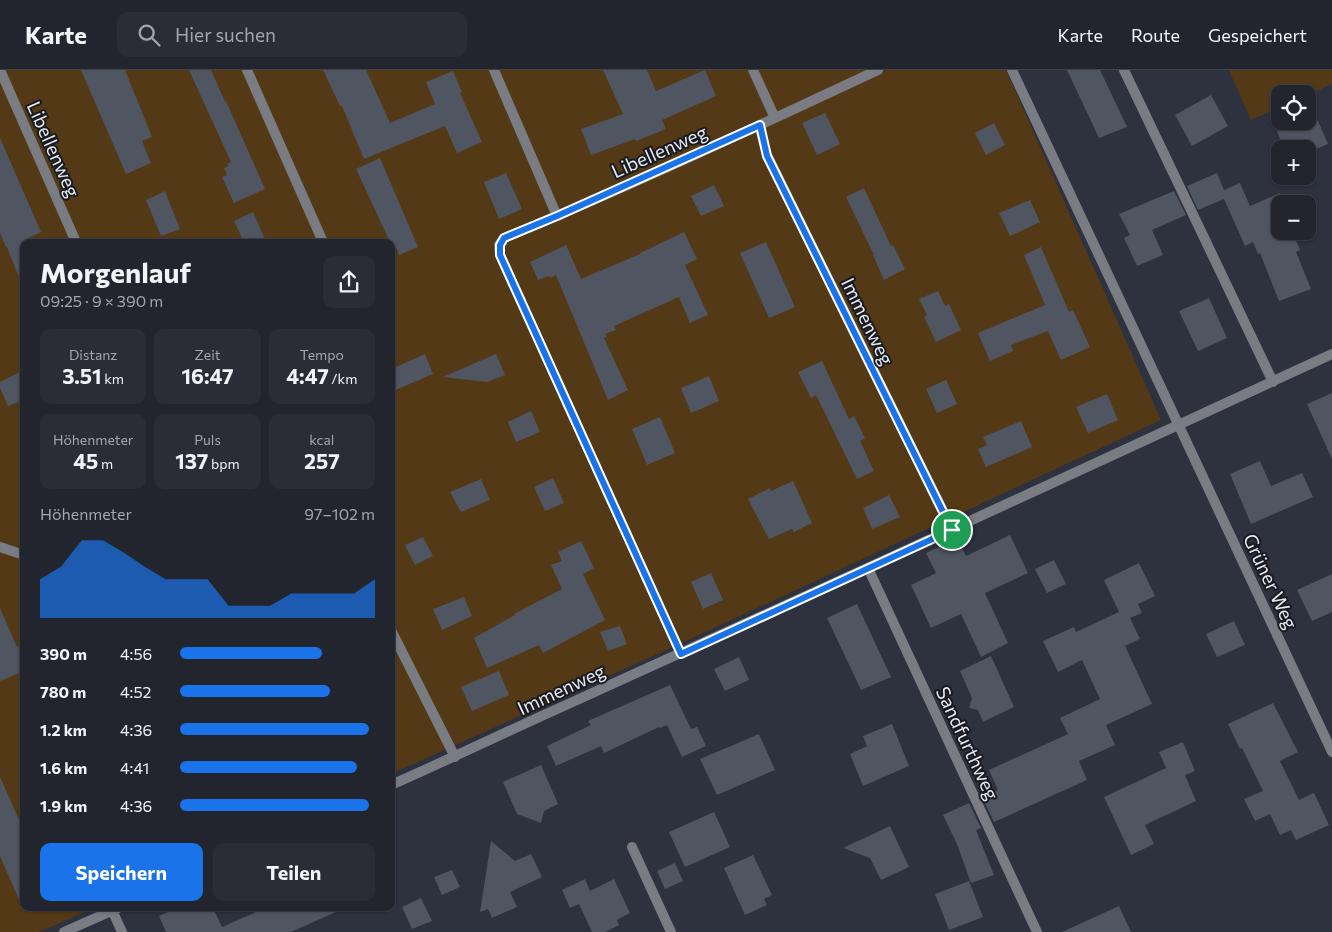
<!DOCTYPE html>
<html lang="de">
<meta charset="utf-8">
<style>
:root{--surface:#22252e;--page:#2a2d36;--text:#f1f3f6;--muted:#a2a5aa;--line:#3f424a;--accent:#1a73e8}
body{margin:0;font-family:Commissioner,sans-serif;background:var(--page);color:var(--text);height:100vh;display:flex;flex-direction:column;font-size:19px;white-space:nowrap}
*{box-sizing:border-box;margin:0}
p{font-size:16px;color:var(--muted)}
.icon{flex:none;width:28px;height:28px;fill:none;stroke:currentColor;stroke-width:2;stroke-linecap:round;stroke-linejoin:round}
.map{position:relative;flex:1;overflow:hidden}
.side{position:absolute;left:20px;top:169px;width:375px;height:672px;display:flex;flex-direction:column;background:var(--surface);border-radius:10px;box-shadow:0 1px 4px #0004,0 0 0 1px var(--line)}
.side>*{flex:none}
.controls{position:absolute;left:1271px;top:15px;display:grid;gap:10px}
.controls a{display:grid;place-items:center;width:45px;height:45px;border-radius:10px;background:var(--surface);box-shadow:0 1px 4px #0004,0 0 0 1px var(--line);font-size:25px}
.pin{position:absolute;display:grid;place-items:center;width:42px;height:42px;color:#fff;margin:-21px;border:2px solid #fff;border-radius:50%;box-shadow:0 1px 5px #0007}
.round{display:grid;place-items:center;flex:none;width:52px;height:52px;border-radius:10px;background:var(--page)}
.overview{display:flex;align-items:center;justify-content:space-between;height:85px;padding:0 20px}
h1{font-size:28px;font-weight:700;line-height:38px}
.metrics{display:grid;grid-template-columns:repeat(3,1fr);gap:8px;height:85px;padding:5px 20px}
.metrics div{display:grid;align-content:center;border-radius:10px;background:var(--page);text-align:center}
.metrics b{font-size:21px;font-weight:700}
.metrics small{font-size:14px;font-weight:400}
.metrics p{font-size:14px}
.chart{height:140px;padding:10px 20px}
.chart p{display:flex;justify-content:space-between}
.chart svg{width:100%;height:90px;margin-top:5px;fill:var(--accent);opacity:.7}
.primary-button{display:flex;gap:10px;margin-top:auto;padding:10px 20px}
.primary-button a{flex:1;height:58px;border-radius:10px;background:var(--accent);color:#fff;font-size:20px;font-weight:700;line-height:58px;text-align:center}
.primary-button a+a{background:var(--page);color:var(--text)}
ul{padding:0 20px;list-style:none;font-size:16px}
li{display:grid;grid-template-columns:80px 60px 1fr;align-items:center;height:38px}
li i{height:12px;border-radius:6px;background:var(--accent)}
header{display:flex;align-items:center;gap:30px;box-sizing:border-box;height:70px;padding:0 25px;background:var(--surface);border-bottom:1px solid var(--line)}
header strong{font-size:24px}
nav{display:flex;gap:28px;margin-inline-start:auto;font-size:18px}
.search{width:350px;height:45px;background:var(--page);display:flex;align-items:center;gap:12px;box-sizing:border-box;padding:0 18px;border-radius:10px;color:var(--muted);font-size:19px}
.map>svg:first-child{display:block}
</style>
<header>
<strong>Karte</strong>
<div class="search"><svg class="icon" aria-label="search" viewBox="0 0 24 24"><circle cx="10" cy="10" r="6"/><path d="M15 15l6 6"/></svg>Hier suchen</div>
<nav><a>Karte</a><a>Route</a><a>Gespeichert</a></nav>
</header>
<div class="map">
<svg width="1332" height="862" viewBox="0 0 1332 862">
<rect width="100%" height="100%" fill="#2e313e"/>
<path fill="#543916" d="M0,0H1006L1161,350L684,572L391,704V172H24V838H94L39,862H0Z
M1229,0H1332V14L1308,25V24H1280V37L1251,50Z"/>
<path fill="#505562" d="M81,0H125L152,67L142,71L151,93L126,104Z
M189,0H211L225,32L226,31L265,119L234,133L222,107L227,105L224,98L229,96L227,94L231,92Z
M323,0H366L390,53L435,34L426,12L453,1L462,22L460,23L482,72L457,83L445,56L364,89L342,36H340Z
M603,0H647L656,21L705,0L716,26L662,50L666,59L636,71L635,69L591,85L581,59L623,44Z
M1067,0H1100L1127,57L1099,68Z
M1211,25L1228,56L1192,76L1175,45Z
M825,43L840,74L817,85L802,53Z
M1300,51H1318L1328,74L1316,79H1284L1277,61Z
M994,53L1005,75L986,85L975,63Z
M0,68L41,162L24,170V215H22L7,177H6L0,163Z
M380,88L418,177L399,185L395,175L392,177L391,172H390L356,99Z
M506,103L522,139L499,149L484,112Z
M1217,103L1224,120L1240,113L1250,136L1280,123V161H1292L1300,180L1296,182L1311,219L1279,231L1260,183L1258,184L1253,172L1245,176L1224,129L1198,140L1187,116Z
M714,115L724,136L701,146L691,126Z
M864,118L891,176L893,175L905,199L884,210L873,185H874L846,127Z
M165,121L180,159L161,166L146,130Z
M1174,121L1186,145L1152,160L1163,185L1137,196L1124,168L1130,165L1119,144Z
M1030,130L1040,152L1010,166L999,143Z
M253,142L266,172H244L234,151Z
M684,162L697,189L685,195L708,245L690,253L679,227L614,256L616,260L605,264L607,267L604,268L628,320L608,330L556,205L550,208L549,206L538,210L530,192L566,175L581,209L640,184V183Z
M766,172L795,237L769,248L740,183Z
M1041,177L1069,242L1073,240L1090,277L1061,290L1048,261L1011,275L1013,281L990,291L978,263L1045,235L1024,185Z
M938,221L945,236L949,234L961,260L936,272L924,247L927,245L919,229Z
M1209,228L1227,268L1198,281L1179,241Z
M425,284L433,304L391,322V299Z
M496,284L505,305L487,312L443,307Z
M822,291L849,349L854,346L865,368L860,371L874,401L857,409L816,325L811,328L798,302Z
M24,300V330L8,336L0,318V312Z
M709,306L719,331L691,343L681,318Z
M946,310L957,334L937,343L926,319Z
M1332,323V389L1307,334Z
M1107,324L1118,350L1088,363L1076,337Z
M531,341L540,362L516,372L508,352Z
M660,347L675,383L647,395L632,359Z
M1021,351L1032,377L986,397L978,379L987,375L983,367Z
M1260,391L1271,416L1302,403L1313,427L1251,454L1230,404Z
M553,408L564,433L545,441L534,417Z
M481,409L490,430L461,442L450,422Z
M793,411L812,453L794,462L792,459L769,469L748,429L770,418L771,421Z
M889,425L900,447L872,459L863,438Z
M1010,465L1028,503L985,523L1008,573L981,587L961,544L931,558L911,515L936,503L926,483L958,468L966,486Z
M423,467L433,486L415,495L405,475Z
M581,471L594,498L583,504L605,550L543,583L539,575L487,598L474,568L515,545L514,544L562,519L551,495L562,491L558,482Z
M1054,490L1066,514L1047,523L1035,499Z
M1139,493L1155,526L1138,534L1142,543L1130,548L1140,569L1125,576L1152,634L1106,655L1115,675L1079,691L1087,710L994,752L982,727L998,720L989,700L1068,664L1060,648L1100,629L1082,590L1058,602L1043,571L1074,557L1076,562L1119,542L1104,510Z
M711,503L723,530L703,539L691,512Z
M1332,504V542L1312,551L1297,520Z
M464,527L472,546L442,560L433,539Z
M857,534L891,607L861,620L827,548Z
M0,538L17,577L24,575V601L0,611Z
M1234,551L1245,575L1217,587L1206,564Z
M620,556L627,574L608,581L600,562Z
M991,586L1014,637L983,652L978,640L969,638L972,628L960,601Z
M739,587L749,610L725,621L714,599Z
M499,601L509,625L472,641L461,617Z
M670,615L691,659L697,657L706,676L682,687L667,655L660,658L659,657L604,683L601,676L556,696L547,676L591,655L588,651Z
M1273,633L1298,682L1280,691L1299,730L1314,723L1329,755L1296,770L1291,760L1280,765L1270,744L1255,751L1244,729L1263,721L1242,678L1240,679L1228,654Z
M892,654L909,696L863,716L850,684L867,676L863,666Z
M759,664L775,700L717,725L700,689Z
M1183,672L1195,701L1185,705L1196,731L1145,755L1154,774L1131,785L1104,727L1166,698L1159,682Z
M541,695L558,734L544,741L541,753L517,744L503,712Z
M0,707L24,761V841L0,786Z
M969,733L981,758L976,760L994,805L971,813L957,774L943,745Z
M714,742L730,777L685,797L669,762Z
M890,756L909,797L881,810L870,788L843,778Z
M491,771L515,791L531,784L542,807L510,822L517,837L492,848L488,839L480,842Z
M753,785L772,825L764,829L767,835L745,845L724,798Z
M675,793L683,811L665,819L657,801Z
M452,800L460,817L442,825L434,807Z
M585,809L590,821L614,809L630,843L617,850L619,855L605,862H592L579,834L570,838L562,820Z
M969,811L983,847L949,860L935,824Z
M421,828L432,851L412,859L402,837Z
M1119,836L1131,862H1062Z
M177,838H213L222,857L265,838H345L291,862H166L159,846Z"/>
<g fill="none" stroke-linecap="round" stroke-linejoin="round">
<path stroke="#7a7c83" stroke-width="10" d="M0,0L76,172
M247,0L323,172
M494,0L557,146
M753,0L775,48
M1012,0L1332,682
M1124,0L1273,312
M759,55L767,85L952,459
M0,477L24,485
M868,498L1037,862
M391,560L455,687
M681,584L500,185L499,175L504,168C630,116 754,58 878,0
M391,715C450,689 508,661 566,635C822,519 1077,403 1332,284
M632,777L671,862
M112,840L122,862
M64,862L118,838"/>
</g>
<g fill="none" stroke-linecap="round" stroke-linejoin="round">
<g stroke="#fff" stroke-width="10">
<path id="route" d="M760,55L767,86L952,460L681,584L500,185V175L504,168L557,146Z"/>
</g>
<use href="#route" stroke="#1a73e8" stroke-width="6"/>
</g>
<g text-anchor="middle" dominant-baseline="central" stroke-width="4" stroke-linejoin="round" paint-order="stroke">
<g font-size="19" fill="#e7e9f2" stroke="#181a1f">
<text transform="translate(54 79) rotate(66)">Libellenweg</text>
<text transform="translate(659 81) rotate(-24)">Libellenweg</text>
<text transform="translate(868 251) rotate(64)">Immenweg</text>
<text transform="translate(1271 511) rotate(65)">Grüner Weg</text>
<text transform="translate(561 619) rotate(-25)">Immenweg</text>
<text transform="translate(968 673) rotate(65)">Sandfurthweg</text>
</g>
</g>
</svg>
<div class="controls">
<a><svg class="icon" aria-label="locate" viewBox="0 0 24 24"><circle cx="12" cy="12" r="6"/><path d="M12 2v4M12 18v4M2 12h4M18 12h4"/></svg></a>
<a>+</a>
<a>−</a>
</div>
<div class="pin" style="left:952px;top:460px;background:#1e9e55"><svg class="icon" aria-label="arrive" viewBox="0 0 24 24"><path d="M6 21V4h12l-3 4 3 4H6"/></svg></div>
<section class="side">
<div class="overview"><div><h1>Morgenlauf</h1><p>09:25 · 9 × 390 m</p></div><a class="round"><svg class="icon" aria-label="share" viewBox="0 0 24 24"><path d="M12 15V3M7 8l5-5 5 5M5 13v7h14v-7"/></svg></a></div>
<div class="metrics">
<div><p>Distanz</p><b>3.51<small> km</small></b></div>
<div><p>Zeit</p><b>16:47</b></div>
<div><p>Tempo</p><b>4:47<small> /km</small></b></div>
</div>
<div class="metrics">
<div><p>Höhenmeter</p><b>45<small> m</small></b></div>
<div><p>Puls</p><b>137<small> bpm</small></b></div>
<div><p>kcal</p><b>257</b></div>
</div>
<div class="chart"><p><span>Höhenmeter</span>97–102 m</p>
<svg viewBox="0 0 160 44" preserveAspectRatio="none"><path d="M0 44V25L10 19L20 6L30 6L40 12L50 19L60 25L70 25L80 25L90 38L100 38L110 38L120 32L130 32L140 32L150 32L160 25V44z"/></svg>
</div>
<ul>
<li><b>390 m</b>4:56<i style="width:73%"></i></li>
<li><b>780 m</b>4:52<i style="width:77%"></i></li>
<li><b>1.2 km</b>4:36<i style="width:97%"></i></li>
<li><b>1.6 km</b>4:41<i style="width:91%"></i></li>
<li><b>1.9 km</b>4:36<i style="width:97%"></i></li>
</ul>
<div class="primary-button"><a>Speichern</a><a>Teilen</a></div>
</section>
</div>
